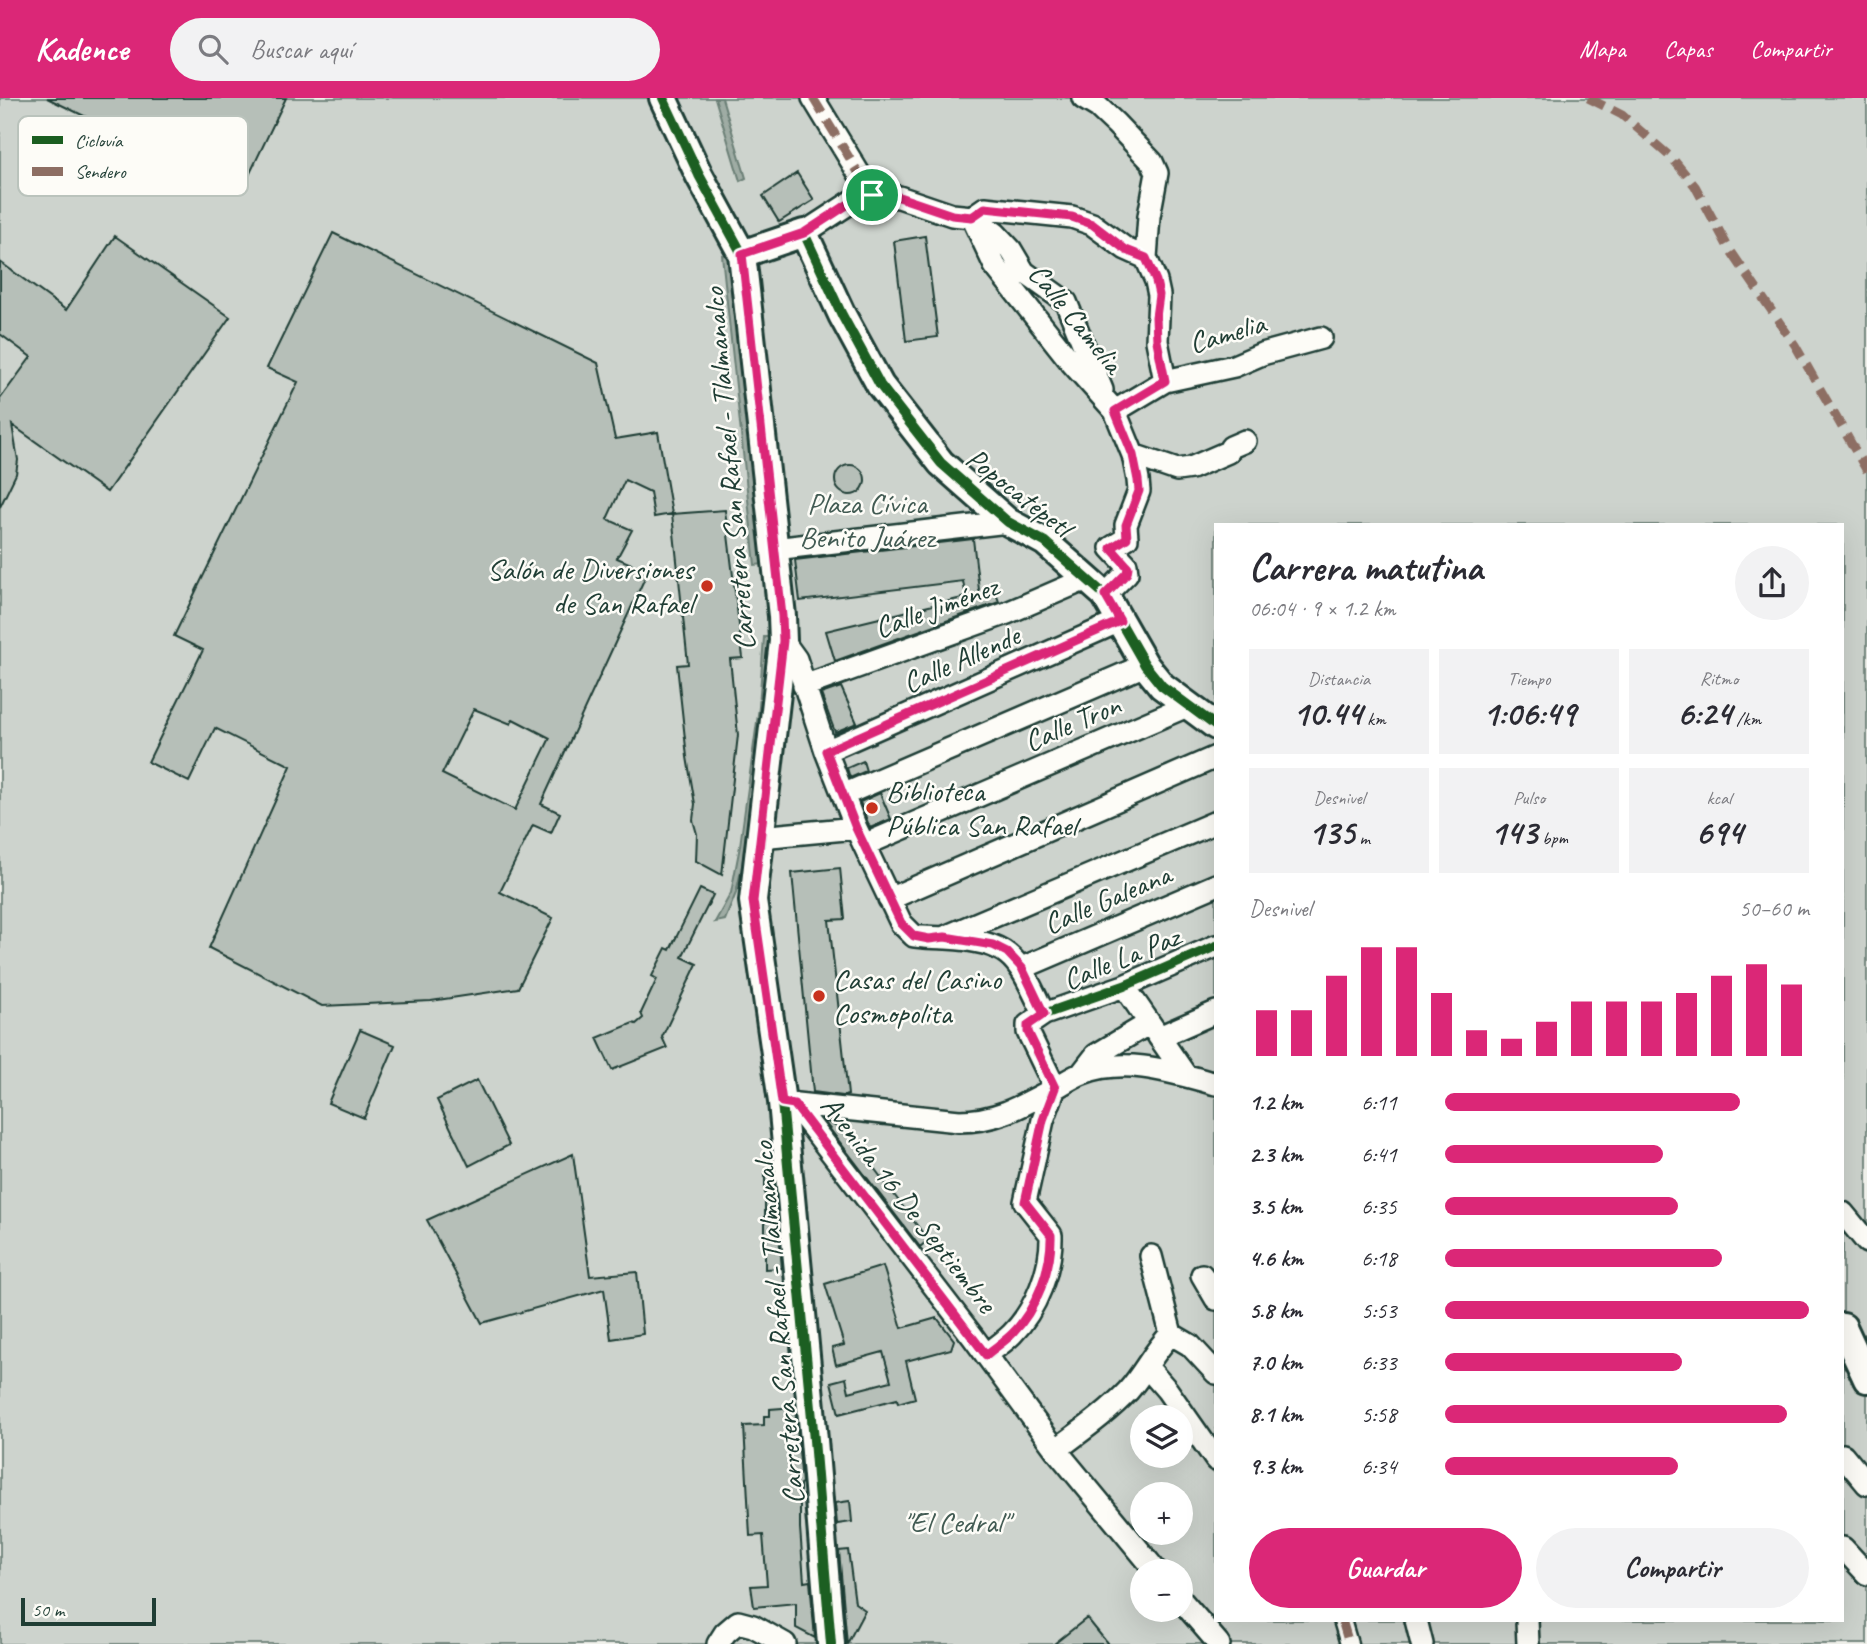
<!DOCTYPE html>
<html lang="es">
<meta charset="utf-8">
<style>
:root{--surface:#fff;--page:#f2f2f3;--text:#2b2b33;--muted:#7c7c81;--accent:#db2777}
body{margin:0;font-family:Caveat,sans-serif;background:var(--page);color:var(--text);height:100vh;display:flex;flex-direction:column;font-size:26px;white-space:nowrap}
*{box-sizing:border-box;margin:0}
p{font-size:23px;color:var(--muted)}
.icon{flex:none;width:38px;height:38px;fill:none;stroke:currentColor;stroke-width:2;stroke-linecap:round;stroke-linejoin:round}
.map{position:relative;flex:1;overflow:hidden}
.details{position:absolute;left:1214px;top:425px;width:630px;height:1099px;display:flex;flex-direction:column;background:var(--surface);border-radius:0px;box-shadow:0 7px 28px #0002}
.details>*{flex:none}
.controls{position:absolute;left:1130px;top:1307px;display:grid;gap:14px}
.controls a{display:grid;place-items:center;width:63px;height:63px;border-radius:50%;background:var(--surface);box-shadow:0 7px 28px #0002;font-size:35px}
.scale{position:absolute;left:21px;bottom:18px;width:135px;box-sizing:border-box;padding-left:7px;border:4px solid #1f3d34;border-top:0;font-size:19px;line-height:24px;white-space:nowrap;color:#1f3d34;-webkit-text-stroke:5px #fdfcf7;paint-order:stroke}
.pin{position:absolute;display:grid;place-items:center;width:60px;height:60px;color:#fff;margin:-30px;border:4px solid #fff;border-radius:50%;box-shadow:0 2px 7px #0007}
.round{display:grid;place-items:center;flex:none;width:74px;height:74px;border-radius:37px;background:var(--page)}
.head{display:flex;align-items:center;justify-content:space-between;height:119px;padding:0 35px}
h1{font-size:38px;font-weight:800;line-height:52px}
.figures{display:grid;grid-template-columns:repeat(3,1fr);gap:10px;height:119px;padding:7px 35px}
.figures div{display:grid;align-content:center;border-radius:0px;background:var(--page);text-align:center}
.figures b{font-size:35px;font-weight:800}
.figures small{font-size:19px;font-weight:400}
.figures p{font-size:19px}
.chart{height:196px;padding:14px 35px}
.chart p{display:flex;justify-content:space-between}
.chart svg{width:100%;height:126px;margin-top:7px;stroke:var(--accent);stroke-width:6}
.primary-button{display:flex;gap:14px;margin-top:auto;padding:14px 35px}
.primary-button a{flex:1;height:80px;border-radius:42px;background:var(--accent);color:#fff;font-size:28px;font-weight:800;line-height:80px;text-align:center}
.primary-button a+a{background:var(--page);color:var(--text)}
ul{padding:0 35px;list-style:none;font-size:23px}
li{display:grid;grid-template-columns:112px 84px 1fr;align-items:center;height:52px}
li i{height:18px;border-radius:9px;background:var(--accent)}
header{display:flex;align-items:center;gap:42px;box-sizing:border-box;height:98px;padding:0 35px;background:var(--accent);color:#fff}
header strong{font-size:33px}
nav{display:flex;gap:38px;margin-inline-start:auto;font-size:24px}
.search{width:490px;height:63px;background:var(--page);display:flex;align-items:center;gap:18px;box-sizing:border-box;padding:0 24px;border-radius:38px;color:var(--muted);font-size:26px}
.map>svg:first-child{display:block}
</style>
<header>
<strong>Kadence</strong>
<div class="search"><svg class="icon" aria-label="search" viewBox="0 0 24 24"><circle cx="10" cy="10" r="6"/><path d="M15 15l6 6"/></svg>Buscar aquí</div>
<nav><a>Mapa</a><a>Capas</a><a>Compartir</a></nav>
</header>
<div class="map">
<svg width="1867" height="1546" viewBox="0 0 1867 1546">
<rect width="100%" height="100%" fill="#f0f1eb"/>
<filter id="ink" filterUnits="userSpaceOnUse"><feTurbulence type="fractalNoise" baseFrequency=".0143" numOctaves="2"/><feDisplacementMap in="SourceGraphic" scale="14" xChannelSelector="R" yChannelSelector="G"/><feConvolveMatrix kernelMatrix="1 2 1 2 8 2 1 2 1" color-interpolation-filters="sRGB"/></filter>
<g filter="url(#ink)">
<path fill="#cdd3cd" stroke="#768880" stroke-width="2" fill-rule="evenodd" d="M0,0H1867V1546H0ZM1216,427H1843V1522H1216ZM1143,1320H1181V1358H1143ZM1143,1396H1181V1435H1143ZM1143,1474H1181V1512H1143Z"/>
<path fill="#9faca4" stroke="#6c8077" stroke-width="2" d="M715,0H722L746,80L740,83Z
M722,157L728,158L764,466L755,467Z
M764,539H770V552L742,768L736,795L725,822L715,824L731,795L740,748L759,609Z"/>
<path fill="#b6bfb8" stroke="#1f3d34" stroke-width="2" fill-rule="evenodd" d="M47,0H286L241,94Z
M797,75L814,102L779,124L763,98Z
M333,135L598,265L615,341L658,334L672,416L654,419L650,394L625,382L607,421L632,432L617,460L648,473L541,706L560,715L551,735L533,727L500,794L553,820L518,890L431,903L322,908L209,850L291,668L215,630L189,684L148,664L203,552L174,538L298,284L267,270ZM474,611L511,626L513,621L550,640L515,712L442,676Z
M115,138L230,219L107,394L12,327L18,362L16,376L0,409V301L31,259L0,236V164L66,212Z
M925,138L938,239L906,243L894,143Z
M835 382a15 15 0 1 1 30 0a15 15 0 1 1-30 0Z
M725,412L743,560L730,561L738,637L722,777L696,763L697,736L693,722L695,706L687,659L677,567L688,566L672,416Z
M973,441L980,500L996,495L999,504L835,563L826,533L966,499L963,483L800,503L795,462Z
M841,589L857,625L835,634L821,596Z
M863,663L866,673L850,680L847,670Z
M880,695L891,721L870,730L860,704Z
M840,770L845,821L829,822L848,997L843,998L813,994L792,775Z
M700,791L713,797L682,859L697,866L662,939L667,950L612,972L597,940L633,925L636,926L643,920L641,915L657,881L652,878L666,850L670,852Z
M360,932L395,947L364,1020L328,1005Z
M477,982L509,1047L469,1068L437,1002Z
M823,1022L846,1033L859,1050L928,1142L920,1149Z
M573,1056L590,1178L637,1174L643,1236L611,1241L604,1191L482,1225L427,1122Z
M765,1071H773L782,1170L765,1171Z
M883,1168L902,1230L937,1220L954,1242L951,1251L906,1263L915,1300L898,1305L897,1301L839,1316L831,1284L846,1280L849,1294L891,1283L883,1254L836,1267L832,1250L844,1247L825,1186Z
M795,1309L802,1385L800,1386V1430L804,1484L810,1483L815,1540L796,1530V1505L754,1509L751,1488L767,1487L763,1437L750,1438L744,1328L764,1327V1318H770V1311Z
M850,1403L852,1424L837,1426L835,1405Z
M848,1452L855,1505L865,1512L847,1546L839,1453Z
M1087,1520L1108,1546H1054Z"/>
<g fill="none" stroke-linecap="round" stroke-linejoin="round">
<g stroke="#1f3d34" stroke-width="21">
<path id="pedestrian" d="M1342,1522L1349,1546"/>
</g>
<g stroke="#1f3d34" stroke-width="26">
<path id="minor" d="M813,0L872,97
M1083,0L1098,9L1116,26L1152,64L1157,75L1149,118L1146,160L1156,183L1159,197L1157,243L1165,283
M972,119L995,168L1071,264L1115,313L1133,357L1138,382L1139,393L1126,427L1127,440L1111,450L1126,466L1127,475L1105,497
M972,119L985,110L1072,119L1092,126L1126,151L1146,160
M804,135L853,103L872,97L899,99L952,117L972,119L995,135L1011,152L1024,174L1066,204L1102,292
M1115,313L1165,283L1234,268L1262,256L1321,240
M1133,357L1177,372L1191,370L1228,354L1231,349L1245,343
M774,451L1008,424
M783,543L796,561L826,653L856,730L901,825L914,838C925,840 935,839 946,840C1014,844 1017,860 1044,916
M804,588L1007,515L1086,481
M826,653L1120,523
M843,697L1145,567
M760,739L856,730
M864,747L1187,608
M889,801L1216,659
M945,839L1216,724
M1022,870L1216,787
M1124,888L1186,978
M1159,939L1216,914
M1082,975L1096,957L1148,926
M787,1005L959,1023C997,1023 1022,1008 1055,990C1064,985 1074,978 1083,975C1126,958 1175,975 1216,986
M794,1006L973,1239L1056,1352L1157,1474
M1843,1115L1867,1144
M1151,1158L1171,1236
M1202,1177L1216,1201
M1171,1236L1190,1247L1216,1275
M986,1257C995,1250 1004,1244 1012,1236C1036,1212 1052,1170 1051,1137L1025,1104L1043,1022L1055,990L1028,934V927L1044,916L1124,888L1216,848
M1147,1269L1167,1292L1216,1362
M1056,1352C1081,1333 1106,1316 1128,1293C1144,1275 1154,1253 1171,1236
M1843,1357L1867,1386
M1843,1450L1867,1476
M1181,1502L1219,1546
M1416,1522L1422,1546
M1527,1522L1528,1546
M718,1546L725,1535L738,1524L753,1528L785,1546"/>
</g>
<g stroke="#1f3d34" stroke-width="32">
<path id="tertiary" d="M663,0L699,77L742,156L782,518L783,543L753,803L782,1004L814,1342L831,1546
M742,156L804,135L842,217L880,287L941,365L1008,424L1045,444L1105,497L1145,567L1162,588L1216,628
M1843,1229L1867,1281"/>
</g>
<use href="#pedestrian" stroke="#fdfcf7" stroke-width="16"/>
<use href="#minor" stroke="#fdfcf7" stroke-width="21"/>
<use href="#tertiary" stroke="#fdfcf7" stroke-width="26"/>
<path stroke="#8d6e63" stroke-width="9" stroke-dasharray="18 9" stroke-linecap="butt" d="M813,0L872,97
M1588,0L1622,17L1673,61L1695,88L1728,149L1795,247L1867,373
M1342,1522L1349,1546"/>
<g stroke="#fdfcf7" stroke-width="15">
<path id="cycleway" d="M663,0L699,77L742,156L782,518L783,543L753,803L782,1004L814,1342L831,1546
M804,135L842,217L880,287L941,365L1008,424L1045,444L1105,497L1145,567L1162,588L1216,628
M986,1257C995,1250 1004,1244 1012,1236C1036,1212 1052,1170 1051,1137L1025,1104L1043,1022L1055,990L1028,934V927L1044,916L1124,888L1216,848"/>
</g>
<use href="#cycleway" stroke="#1b5e20" stroke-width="10"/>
</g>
</g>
<g fill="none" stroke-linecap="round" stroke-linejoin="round" filter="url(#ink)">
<g stroke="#fff" stroke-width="14">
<path id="route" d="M872,97L899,99L952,117L972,119L985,110L1072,119L1092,126L1126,152L1146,160L1156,183L1159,197L1156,219L1157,243L1165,283L1115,313L1133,357L1138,382L1139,393L1126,427L1127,440L1111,450L1128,469L1127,475L1105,497L1120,523L826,653L856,730L901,825L914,838L929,841L945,839L993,847L1007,854L1022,870L1044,916L1028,927V934L1055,990L1043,1022L1025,1104L1051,1137C1052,1170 1036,1212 1012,1236C1004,1244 994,1250 986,1257L794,1006L782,1004L753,803L783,543L782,518L742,156L804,135L853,103Z"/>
</g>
<use href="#route" stroke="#db2777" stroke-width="9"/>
</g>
<g fill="#c8321e" stroke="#fdfcf7" stroke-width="2.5">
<circle cx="707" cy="488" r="7"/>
<circle cx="872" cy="710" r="7"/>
<circle cx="819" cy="898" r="7"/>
</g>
<g text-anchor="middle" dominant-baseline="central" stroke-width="5" stroke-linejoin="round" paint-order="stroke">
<g font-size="30" fill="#1f3d34" stroke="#fdfcf7">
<text transform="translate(1076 220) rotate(51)">Calle Camelia</text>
<text transform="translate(1227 235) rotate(-16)">Camelia</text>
<text transform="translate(729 371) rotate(-95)">Carretera San Rafael - Tlalmanalco</text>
<text transform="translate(1019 394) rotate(38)">Popocatépetl</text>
<text transform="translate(936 509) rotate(-20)">Calle Jiménez</text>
<text transform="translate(961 561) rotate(-24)">Calle Allende</text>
<text transform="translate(1072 625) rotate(-23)">Calle Tron</text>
<text transform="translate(1107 801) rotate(-23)">Calle Galeana</text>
<text transform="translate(1121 860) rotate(-22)">Calle La Paz</text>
<text transform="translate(909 1106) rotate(52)">Avenida 16 De Septiembre</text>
<text transform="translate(778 1225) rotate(-95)">Carretera San Rafael - Tlalmanalco</text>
</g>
<g font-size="30" fill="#425b53" stroke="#fdfcf7">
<text x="867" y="405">Plaza Cívica<tspan x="867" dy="34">Benito Juárez</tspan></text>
<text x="956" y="1424">"El Cedral"</text>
</g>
<g font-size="30" fill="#1f3d34" stroke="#fdfcf7" text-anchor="start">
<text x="693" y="471" text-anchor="end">Salón de Diversiones<tspan x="693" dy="34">de San Rafael</tspan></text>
<text x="886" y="693">Biblioteca<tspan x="886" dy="34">Pública San Rafael</tspan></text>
<text x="833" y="881">Casas del Casino<tspan x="833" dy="34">Cosmopolita</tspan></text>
</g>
</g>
<rect x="18" y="18" width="230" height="80" rx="10" fill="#fdfcf7" stroke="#bac3bc" stroke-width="2"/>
<rect x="32" y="38" width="31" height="8" fill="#1b5e20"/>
<rect x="32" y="69" width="31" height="9" fill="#8d6e63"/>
<g font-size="19" fill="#1f3d34">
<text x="75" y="49">Ciclovía</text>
<text x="75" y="80">Sendero</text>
</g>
</svg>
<div class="controls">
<a><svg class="icon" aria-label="layers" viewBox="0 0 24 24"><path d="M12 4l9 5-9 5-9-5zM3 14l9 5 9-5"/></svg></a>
<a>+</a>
<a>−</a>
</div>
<div class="scale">50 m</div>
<div class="pin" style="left:872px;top:97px;background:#1e9e55"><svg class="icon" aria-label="arrive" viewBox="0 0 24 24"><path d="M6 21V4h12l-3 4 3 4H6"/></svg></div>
<section class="details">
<div class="head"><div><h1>Carrera matutina</h1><p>06:04 · 9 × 1.2 km</p></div><a class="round"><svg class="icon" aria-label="share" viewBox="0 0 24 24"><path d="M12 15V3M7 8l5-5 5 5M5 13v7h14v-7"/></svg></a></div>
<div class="figures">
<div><p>Distancia</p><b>10.44<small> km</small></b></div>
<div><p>Tiempo</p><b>1:06:49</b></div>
<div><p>Ritmo</p><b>6:24<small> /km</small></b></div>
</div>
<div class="figures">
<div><p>Desnivel</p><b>135<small> m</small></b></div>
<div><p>Pulso</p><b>143<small> bpm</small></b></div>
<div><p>kcal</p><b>694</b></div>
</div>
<div class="chart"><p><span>Desnivel</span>50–60 m</p>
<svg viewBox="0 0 160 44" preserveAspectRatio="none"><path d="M5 44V28M15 44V28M25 44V16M35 44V6M45 44V6M55 44V22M65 44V35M75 44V38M85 44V32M95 44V25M105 44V25M115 44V25M125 44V22M135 44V16M145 44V12M155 44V19"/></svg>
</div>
<ul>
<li><b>1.2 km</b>6:11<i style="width:81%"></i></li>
<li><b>2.3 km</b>6:41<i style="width:60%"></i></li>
<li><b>3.5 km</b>6:35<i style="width:64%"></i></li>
<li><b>4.6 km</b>6:18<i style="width:76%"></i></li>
<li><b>5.8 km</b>5:53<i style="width:100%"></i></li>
<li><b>7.0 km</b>6:33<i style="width:65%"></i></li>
<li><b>8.1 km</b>5:58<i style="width:94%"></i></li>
<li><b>9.3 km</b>6:34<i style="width:64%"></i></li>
</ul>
<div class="primary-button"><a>Guardar</a><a>Compartir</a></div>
</section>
</div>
